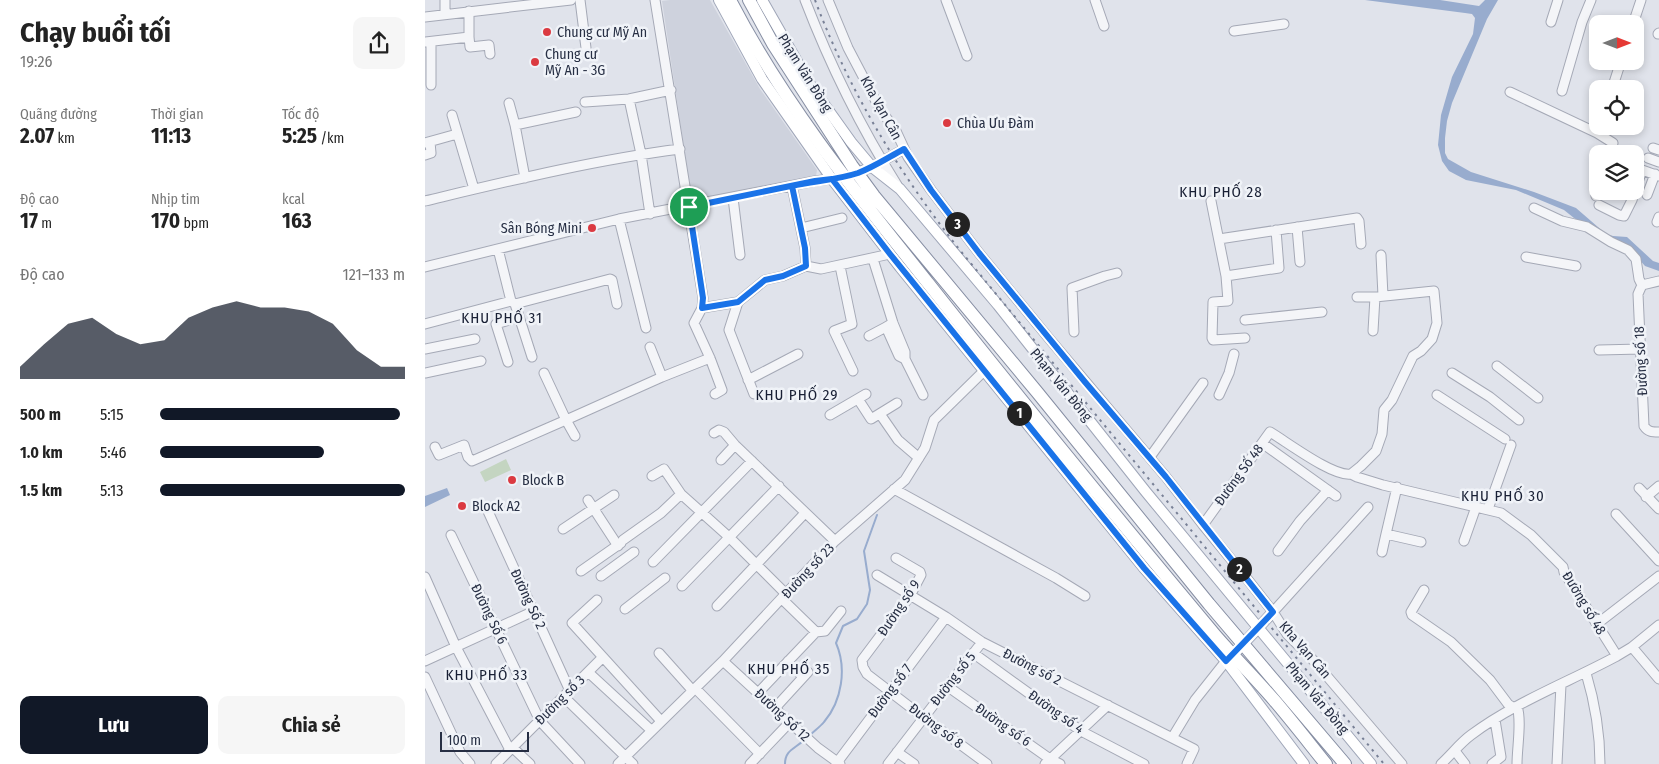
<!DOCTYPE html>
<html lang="vi">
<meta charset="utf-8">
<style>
:root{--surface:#fff;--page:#f6f6f6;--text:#222;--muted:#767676;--accent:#111827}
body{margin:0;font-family:"Fira Sans Condensed",sans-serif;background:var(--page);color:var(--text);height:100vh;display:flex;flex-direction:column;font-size:19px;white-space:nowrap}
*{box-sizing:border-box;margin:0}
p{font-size:16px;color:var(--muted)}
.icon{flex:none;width:28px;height:28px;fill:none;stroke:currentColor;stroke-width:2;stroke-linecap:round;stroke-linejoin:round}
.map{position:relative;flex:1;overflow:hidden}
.side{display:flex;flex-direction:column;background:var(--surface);width:425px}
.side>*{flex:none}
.needle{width:32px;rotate:90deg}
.buttons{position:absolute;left:1164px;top:15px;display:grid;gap:10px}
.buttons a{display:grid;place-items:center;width:55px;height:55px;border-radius:10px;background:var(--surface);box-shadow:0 2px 8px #0003;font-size:25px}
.scale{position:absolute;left:15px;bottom:12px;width:89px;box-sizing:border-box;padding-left:5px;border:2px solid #272f44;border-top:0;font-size:14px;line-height:18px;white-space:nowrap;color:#272f44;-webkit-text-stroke:4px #f0f3f8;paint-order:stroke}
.pin{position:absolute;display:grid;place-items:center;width:42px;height:42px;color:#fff;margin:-21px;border:2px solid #fff;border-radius:50%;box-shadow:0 1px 5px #0007}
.km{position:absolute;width:25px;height:25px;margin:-12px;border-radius:50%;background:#222;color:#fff;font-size:14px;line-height:25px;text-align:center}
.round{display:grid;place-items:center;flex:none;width:52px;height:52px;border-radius:10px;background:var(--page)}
.headline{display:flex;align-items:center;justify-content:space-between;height:85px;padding:0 20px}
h1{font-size:28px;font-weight:700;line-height:38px}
.metrics{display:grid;grid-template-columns:repeat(3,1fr);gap:8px;height:85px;padding:5px 20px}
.metrics div{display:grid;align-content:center}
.metrics b{font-size:21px;font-weight:700}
.metrics small{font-size:14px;font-weight:400}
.metrics p{font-size:14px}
.chart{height:140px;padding:10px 20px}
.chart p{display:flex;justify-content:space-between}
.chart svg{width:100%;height:90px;margin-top:5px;fill:var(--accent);opacity:.7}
.cta{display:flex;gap:10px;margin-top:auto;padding:10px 20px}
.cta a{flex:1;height:58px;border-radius:10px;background:var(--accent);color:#fff;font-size:20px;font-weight:700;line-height:58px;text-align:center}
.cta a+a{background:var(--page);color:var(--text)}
ul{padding:0 20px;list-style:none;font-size:16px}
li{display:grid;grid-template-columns:80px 60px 1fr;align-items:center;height:38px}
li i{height:12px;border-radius:6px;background:var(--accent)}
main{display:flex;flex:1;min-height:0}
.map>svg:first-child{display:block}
</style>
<main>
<section class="side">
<div class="headline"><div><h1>Chạy buổi tối</h1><p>19:26</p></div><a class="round"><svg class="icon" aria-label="share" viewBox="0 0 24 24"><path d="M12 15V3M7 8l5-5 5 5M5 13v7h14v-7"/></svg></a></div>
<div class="metrics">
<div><p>Quãng đường</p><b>2.07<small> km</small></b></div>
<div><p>Thời gian</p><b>11:13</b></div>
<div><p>Tốc độ</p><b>5:25<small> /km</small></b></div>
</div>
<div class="metrics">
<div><p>Độ cao</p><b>17<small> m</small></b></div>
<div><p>Nhịp tim</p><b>170<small> bpm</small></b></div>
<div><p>kcal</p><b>163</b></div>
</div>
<div class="chart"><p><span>Độ cao</span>121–133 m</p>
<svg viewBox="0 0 160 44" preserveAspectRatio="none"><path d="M0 44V38L10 27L20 17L30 14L40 22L50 27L60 25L70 14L80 9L90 6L100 9L110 9L120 11L130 17L140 30L150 38L160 38V44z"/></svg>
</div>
<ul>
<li><b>500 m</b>5:15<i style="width:98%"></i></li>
<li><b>1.0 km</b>5:46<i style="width:67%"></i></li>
<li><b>1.5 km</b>5:13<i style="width:100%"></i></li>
</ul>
<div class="cta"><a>Lưu</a><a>Chia sẻ</a></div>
</section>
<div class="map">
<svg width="1234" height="764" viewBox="0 0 1234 764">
<rect width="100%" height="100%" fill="#e0e3eb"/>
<path fill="#ced2dd" d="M245,0H285L335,89L392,170L391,176L267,201L237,1Z"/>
<path fill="#c4d5c1" d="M81,459L86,470L60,482L55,472Z"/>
<path fill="#98acce" d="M940,0H1015L1054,6L1060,0H1073L1062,19L1027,103L1022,121L1020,138V153L1023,159L1046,172L1109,192L1151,208L1181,234L1188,236L1202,237L1228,261L1234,263V271L1220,266L1213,258L1149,218L1139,210L1091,190L1041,180L1024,171L1017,161L1013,145L1016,115L1027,77L1048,34L1050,18L1047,14L1040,13Z
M22,488L25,495L0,507V496Z"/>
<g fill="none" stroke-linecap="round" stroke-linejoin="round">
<path stroke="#98acce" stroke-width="2" d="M384,736C389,731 395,727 399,722C417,701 422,668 411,643L418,626L432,619L442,604L445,590L439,551L452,515
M360,764C360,750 370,749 379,740"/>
<g stroke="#a5a9b6" stroke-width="11">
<path id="minor" d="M20,0V14
M155,0L161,48
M230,0L278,298L277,308L269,323L285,358L297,390L290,394
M380,0C405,65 435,126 472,185
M403,0L423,48L455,109L471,131L483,157L506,190L554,253L622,336L741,477L778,525L823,580L848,612L862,634L889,661L977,764
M521,0L542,56
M670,0L679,26
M0,17L146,0
M1126,22L1133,0
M1208,24L1216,0
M809,31L859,24
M1233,34L1234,33
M44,37L45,47L64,45L65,54
M0,42L44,37V11
M6,42V85
M1187,89L1196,61
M1137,91L1157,22L1166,0
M1085,92L1172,133L1188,143L1185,154
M204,99L216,154L225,214
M160,102L204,99L246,90
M84,103L90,125
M27,115L49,189
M0,143L32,134
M1228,148L1234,150
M0,155L6,153L5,142
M1223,158L1234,162
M428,174L447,167L479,149
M100,178L90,125L151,112
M367,186L380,248L381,266
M1222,195L1230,174
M1171,196L1173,191
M308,198L315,255
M0,201C84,181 169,160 255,149
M786,201L801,276L803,301L788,302L787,338L788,340L820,338
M1174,205L1194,215L1199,216L1207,200L1217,170L1234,176
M1109,208L1137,221L1162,227L1186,242L1203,250L1211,259L1214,279L1217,285
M194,219L221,328
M1232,222L1234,217
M872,227L875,262
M376,228L417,218
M794,239L932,218L934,221L936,244
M73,249L86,301L90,304L107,357
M956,255L958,296
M1101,257L1151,266
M448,259L468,323L480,352V359L498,395
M415,266L427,324L409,331L428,371
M0,267L194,219L390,181L413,178
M801,276L854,268L851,230
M1217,285L1213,294L1219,426C1223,432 1227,432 1234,432
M1217,285L1234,281
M90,304L185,279L187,280L192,304
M277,308L313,302
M820,320L897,312
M468,323L461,327L474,356L480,359
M0,324L86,301
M948,331L950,297
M649,332L647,288L680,276L692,273
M444,336L461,327
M225,347L237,377
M0,349L50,339
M1174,350L1216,349
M83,362L71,324L94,317
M1072,366L1113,398
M0,373L56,361
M1027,373L1065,397L1094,420
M323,380L373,354
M329,394L304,330L313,302L340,280L358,276L381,266L396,269L465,254
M794,395L804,373L809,354
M1012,395L1080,439
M433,399L446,419L472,403
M455,414L473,440L494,458
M405,415L441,394
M289,433L294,430L299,432L310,445L410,541
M150,436L141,420L237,377L285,358
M837,443L911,496
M10,447L14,455L39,445L43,457L47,461L141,420L119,373
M725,457L778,383
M296,460L310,445
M926,474L936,466L951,451L957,434L959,410L967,400L988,356L996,351L1007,339L1012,323L1009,291L950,297H932
M227,476L239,469L256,494L304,537L361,594
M972,487L961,534L996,542
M1214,488L1234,509
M469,489L631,578L660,596
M1221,497L1234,486
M163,500L193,546
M61,507L145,691
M1063,509L1086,445
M1191,514L1234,561
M778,525L845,432C862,442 908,477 926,474L932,477L958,485L1076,513L1106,535L1138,567L1139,572L1192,656
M138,529L189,495
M26,535L115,721L155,764
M198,540L236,513L256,494
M1039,541L1051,507
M853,551L875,521L903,490
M957,552L961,534
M471,558L495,572L496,575L485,596L437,660L438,667L442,674L498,717L562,764
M228,562L327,461
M156,571L196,543
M452,575L521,617L557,642L769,749L762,764
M176,576L209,552
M0,577L31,647L85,750
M257,586L354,486
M999,590L986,612L987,615L1026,642L1065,680L1083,704L1089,708
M357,599L391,632
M172,600L147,623L236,721
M292,606L380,513
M200,609L240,578
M848,612L943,507
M1172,624L1234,576
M1207,647L1234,679
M234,653L268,691
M548,653L656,731L719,764
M0,661L109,611
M298,661L393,748L415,764
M363,661L378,677
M163,672L226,730
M1161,673C1170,703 1175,733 1175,764
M0,677L35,752L45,764
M522,686L625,759L635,764
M270,688L335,754
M333,693L391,632L400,631L416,611
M139,697L208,764
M350,708L383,672
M747,738L770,700L801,661
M88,748L105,764
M1030,751L1040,764
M472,752L489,764
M71,764L178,657
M193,764L298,661L410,541L480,480L500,448L509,420L563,367
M325,764L365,722
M411,764L521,617
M463,764L557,642
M620,764L683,705
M1016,764C1026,755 1035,743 1046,735C1090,702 1144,682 1192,656L1207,647L1234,625
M1067,764L1076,757L1070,720
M1092,764C1092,747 1097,721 1092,706
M1132,764L1136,685"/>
</g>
<g stroke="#9fa6b8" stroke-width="12">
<path id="major" d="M294,0L337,79L407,179L475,267L719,568L801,661L879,764
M337,0L386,86L426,142L447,167L475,189L573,305L721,492L946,764
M804,659L848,612"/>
</g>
<g stroke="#868ea3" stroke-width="14">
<path id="highway" d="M305,0C358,103 431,193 503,283C597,402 693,519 790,635C809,657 830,678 849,700C867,721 884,743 901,764
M324,0L348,44L427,166L449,196L612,392L784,604L920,764"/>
</g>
<use href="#minor" stroke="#f4f5f8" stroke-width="9"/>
<use href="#major" stroke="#fff" stroke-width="10"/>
<use href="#highway" stroke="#fff" stroke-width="12"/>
<path stroke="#788096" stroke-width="2" stroke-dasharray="2.5 5" stroke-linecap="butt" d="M390,0C424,91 474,173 534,249L959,764"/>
</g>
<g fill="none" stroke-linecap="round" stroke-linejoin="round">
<g stroke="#fff" stroke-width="10">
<path id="route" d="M264,207L390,181L407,179L465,254L719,568L801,661L848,612L741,477L660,382L554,253L506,190L479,149C464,157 449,167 433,173C412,180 389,181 367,186L380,248L381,266L358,276L340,280L313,302L277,308L278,298L264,207"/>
</g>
<use href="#route" stroke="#1a73e8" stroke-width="6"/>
</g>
<g fill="#db3a41" stroke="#f0f3f8" stroke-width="2">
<circle cx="122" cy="32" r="5"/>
<circle cx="110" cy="62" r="5"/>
<circle cx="522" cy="123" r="5"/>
<circle cx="167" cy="228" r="5"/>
<circle cx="87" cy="480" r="5"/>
<circle cx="37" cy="506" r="5"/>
</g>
<g text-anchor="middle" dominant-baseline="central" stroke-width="5" stroke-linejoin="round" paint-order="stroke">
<g font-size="14" fill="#272f44" stroke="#f0f3f8" text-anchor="start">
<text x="132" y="32">Chung cư Mỹ An</text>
<text x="120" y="54">Chung cư<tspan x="120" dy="16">Mỹ An - 3G</tspan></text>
<text x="532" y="123">Chùa Ưu Đàm</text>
<text x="157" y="228" text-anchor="end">Sân Bóng Mini</text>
<text x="97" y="480">Block B</text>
<text x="47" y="506">Block A2</text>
</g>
<g font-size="14" fill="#272f44" stroke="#f0f3f8">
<text transform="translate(380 73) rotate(58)">Phạm Văn Đồng</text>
<text transform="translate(456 108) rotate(61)">Kha Vạn Cân</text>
<text transform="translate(1216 361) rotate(-93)">Đường số 18</text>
<text transform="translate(636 385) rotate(51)">Phạm Văn Đồng</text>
<text transform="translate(814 475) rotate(-54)">Đường Số 48</text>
<text transform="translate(383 571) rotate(-47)">Đường số 23</text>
<text transform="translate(103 599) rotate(65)">Đường Số 2</text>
<text transform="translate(1159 603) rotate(59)">Đường số 48</text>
<text transform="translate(474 608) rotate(-56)">Đường số 9</text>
<text transform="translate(64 614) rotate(64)">Đường Số 6</text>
<text transform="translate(880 650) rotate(49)">Kha Vạn Cân</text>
<text transform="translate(607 667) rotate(27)">Đường số 2</text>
<text transform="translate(528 679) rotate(-52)">Đường số 5</text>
<text transform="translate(465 691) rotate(-53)">Đường số 7</text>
<text transform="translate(892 698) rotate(50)">Phạm Văn Đồng</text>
<text transform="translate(135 700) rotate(-45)">Đường số 3</text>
<text transform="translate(631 712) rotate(35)">Đường số 4</text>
<text transform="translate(357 715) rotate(43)">Đường Số 12</text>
<text transform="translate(578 725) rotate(35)">Đường số 6</text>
<text transform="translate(511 726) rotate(37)">Đường số 8</text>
</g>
<g font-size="15" letter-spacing="1" fill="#192035" stroke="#f0f3f8">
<text x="796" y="192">KHU PHỐ 28</text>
<text x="77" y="318">KHU PHỐ 31</text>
<text x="372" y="395">KHU PHỐ 29</text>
<text x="1078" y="496">KHU PHỐ 30</text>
<text x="364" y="669">KHU PHỐ 35</text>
<text x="62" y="675">KHU PHỐ 33</text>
</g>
</g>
</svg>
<div class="buttons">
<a><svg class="needle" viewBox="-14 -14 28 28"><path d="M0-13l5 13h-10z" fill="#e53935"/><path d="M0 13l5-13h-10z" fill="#767676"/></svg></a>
<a><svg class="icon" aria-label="locate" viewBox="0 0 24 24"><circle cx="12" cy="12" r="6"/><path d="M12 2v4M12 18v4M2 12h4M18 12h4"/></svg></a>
<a><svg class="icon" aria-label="layers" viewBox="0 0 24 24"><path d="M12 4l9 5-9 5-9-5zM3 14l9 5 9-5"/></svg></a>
</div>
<div class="scale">100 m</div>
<div class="pin" style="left:264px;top:207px;background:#1e9e55"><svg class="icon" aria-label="arrive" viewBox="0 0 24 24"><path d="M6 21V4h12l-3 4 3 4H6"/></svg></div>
<b class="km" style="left:594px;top:413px">1</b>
<b class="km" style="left:814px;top:569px">2</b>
<b class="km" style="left:532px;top:224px">3</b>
</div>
</main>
